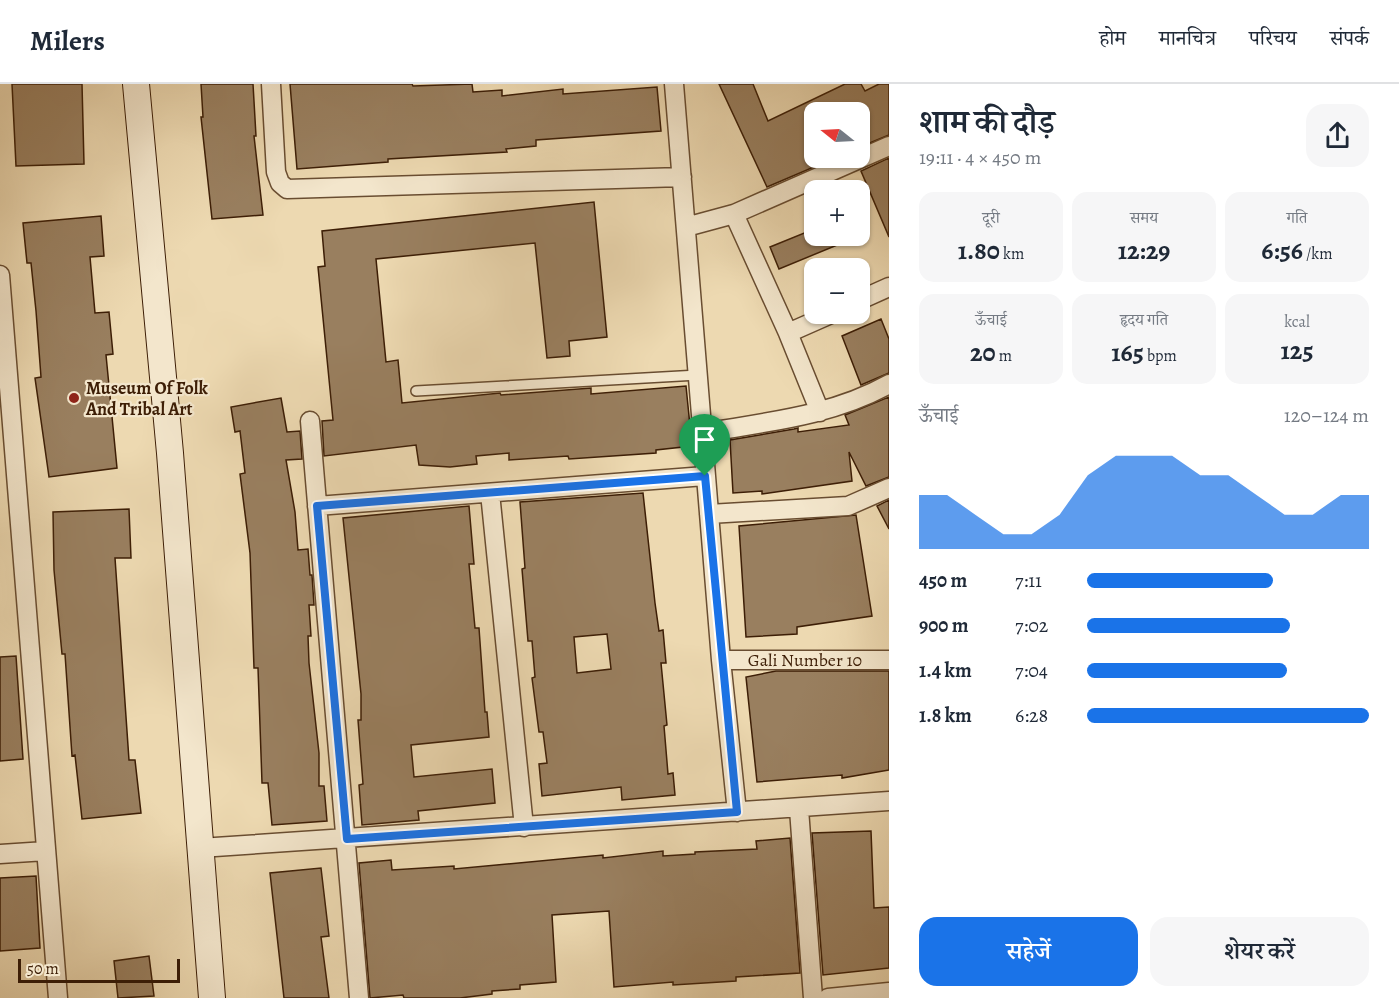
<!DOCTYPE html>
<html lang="hi">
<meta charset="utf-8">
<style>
:root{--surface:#fff;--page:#f6f6f7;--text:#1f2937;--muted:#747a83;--line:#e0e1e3;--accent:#1a73e8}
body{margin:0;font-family:Alegreya,"Noto Serif Devanagari",serif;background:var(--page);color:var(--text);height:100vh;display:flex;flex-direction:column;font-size:22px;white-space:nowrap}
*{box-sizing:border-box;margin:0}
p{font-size:20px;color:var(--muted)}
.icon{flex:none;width:33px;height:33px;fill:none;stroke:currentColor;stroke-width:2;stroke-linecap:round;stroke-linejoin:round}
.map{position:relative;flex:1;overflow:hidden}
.drawer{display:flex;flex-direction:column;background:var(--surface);width:510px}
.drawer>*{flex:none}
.needle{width:39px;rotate:288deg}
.fabs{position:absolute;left:804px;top:18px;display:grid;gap:12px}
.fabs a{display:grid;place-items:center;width:66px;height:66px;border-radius:12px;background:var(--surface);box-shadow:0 2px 4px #0004;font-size:30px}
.scale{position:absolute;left:18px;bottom:15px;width:162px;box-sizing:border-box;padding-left:6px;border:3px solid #3d1e06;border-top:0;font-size:16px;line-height:21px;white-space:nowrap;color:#3d1e06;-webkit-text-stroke:4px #f3e6cc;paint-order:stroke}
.pin{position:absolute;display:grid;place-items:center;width:51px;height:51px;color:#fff;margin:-62px -26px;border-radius:50% 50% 50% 0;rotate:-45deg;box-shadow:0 0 6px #0007}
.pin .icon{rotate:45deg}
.round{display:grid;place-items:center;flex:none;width:63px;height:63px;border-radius:18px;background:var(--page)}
.head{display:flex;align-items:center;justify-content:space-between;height:102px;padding:0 30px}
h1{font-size:33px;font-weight:600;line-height:45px}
.metrics{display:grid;grid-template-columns:repeat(3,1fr);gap:9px;height:102px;padding:6px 30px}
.metrics div{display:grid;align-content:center;border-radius:15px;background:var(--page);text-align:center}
.metrics b{font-size:26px;font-weight:600}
.metrics small{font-size:16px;font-weight:400}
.metrics p{font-size:16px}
.chart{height:168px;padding:12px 30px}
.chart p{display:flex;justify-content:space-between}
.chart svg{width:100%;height:108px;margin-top:6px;fill:var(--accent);opacity:.7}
.action{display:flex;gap:12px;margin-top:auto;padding:12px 30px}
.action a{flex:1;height:69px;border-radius:18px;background:var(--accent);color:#fff;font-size:24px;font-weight:600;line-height:69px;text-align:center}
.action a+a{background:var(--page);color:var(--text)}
ul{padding:0 30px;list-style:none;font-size:20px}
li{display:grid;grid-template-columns:96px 72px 1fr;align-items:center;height:45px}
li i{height:15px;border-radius:8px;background:var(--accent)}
header{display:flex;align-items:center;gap:36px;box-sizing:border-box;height:84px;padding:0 30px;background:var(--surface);border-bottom:2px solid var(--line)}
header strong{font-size:28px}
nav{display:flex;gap:33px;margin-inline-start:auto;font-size:21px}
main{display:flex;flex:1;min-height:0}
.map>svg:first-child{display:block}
</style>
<header>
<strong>Milers</strong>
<nav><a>होम</a><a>मानचित्र</a><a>परिचय</a><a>संपर्क</a></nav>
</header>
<main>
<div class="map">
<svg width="889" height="914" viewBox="0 0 889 914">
<rect width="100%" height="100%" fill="#edd9b1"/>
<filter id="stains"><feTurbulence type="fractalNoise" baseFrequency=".00333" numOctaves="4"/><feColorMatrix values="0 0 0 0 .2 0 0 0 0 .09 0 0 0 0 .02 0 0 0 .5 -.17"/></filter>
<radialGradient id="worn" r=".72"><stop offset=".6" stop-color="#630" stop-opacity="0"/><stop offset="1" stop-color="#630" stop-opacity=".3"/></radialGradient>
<path fill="#997f5f" stroke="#3d1e06" stroke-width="1.5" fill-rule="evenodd" d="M12,0H82L84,80L16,82Z
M201,0H253L256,52H254L263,131L212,135L201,33H203Z
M290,0H412L413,2L472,0L473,8L502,6V12L563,5V10L657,3L661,47L536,56V62L506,65L507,68L388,75V78L297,85Z
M719,0H753L768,37L845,0H861L865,7L879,0H889V51L860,63V28H814V74H835L767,103Z
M889,74V153L861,87Z
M594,118L607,253L569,257L570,272L547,274L535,159L376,175L386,278L398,276L402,319L500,309L501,311L591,304V310L686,302L692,362L656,366V369L569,375L568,372L509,376V369L476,372L477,380L450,383L419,381L416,361L324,372L322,337L333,336L318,183L325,182L322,147Z
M101,132L104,172L90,173L95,229L109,228L113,270L106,271L117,384L49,393L35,294L41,293L36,227L31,179H27L23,139Z
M814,145V152H859L779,185L770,163Z
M881,235L889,255V289L861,301L842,252Z
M889,313V393L866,402L849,368L852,397L762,410V407L733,409L730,356L794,345L798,344V348L849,341L845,331Z
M281,314L287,348L300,347L302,375L286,376L295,428L298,466L308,465L310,491H312L314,521H309L311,552H308L309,579L319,669V702H324L327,737L272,741L268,699H262L258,584H254L250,469L240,390L245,389L240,347L235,348L231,323Z
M643,409L655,519L659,547L663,546L666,579H661L667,641L664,642L668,690L673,689L675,711L622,716L621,703L542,712L539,680L547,679L543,648H539L532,594L535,593L532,557H528L522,485L525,484L520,418ZM607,550L611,585L577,589L574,553Z
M889,416V445L877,422Z
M469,422L474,480H469L475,544H479L485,628H487L489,653L411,661L414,693L492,685L495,719L418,727L419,736L362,741L359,701L363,700L358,636H361V610L343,434Z
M129,425L131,474H115L129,676H135L141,729L82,735L75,671L72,672L65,570H62L54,486L53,428Z
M856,431L872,532L797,543V550L746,553L739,442Z
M16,572L23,675L0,677V573Z
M776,587H889V686L842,694V691L757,698L746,593Z
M871,747L874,824L889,823V884L823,891L812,749Z
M790,754L800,889L736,893V897L673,901V898L614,903L609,827L552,831L556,898L520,901V905L492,907V910L460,914H404L403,911L370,914L359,779L391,776L392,786L454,782V785L603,771V774L663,767V772L695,770V768L757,765L756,757Z
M321,784L329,852L321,853L329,914H284L270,789Z
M36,792L40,864L0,867V794Z
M149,872L154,912L118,914L114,877Z"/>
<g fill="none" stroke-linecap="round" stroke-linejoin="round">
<g stroke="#694d31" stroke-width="12">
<path id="lane" d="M416,307L698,291"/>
</g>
<g stroke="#694d31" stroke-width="21">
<path id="street" d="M271,0L276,88L280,99L287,105L682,93
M674,0L721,576L737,728
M734,130L788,249L820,328
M686,143L734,130L889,62
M0,191L58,914
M860,216L889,203
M788,249L831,230
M310,337L359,914
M703,349C766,338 832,332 889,300
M490,409L524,743
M317,422L705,392
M709,430L848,422L889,404
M721,576H889
M799,725L813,914
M200,764L889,717
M0,770L46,767
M828,914L889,908"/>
</g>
<g stroke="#3d1e06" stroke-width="28">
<path id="secondary" d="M136,0L170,369L212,914"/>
</g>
<use href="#lane" stroke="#f3e6cc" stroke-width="9"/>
<use href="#street" stroke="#f3e6cc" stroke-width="18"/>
<use href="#secondary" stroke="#f3e6cc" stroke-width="26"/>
</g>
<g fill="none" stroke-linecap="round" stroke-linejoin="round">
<g stroke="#fff" stroke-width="12">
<path id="route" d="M705,392L737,728L347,755L317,422Z"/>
</g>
<use href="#route" stroke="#1a73e8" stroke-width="8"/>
</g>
<circle fill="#8f2418" stroke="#f3e6cc" stroke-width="2" cx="74" cy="314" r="6"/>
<g text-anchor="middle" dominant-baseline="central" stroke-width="4.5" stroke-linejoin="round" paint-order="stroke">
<g font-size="18" font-weight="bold" fill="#3d1e06" stroke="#f3e6cc" text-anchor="start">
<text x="86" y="304">Museum Of Folk<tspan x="86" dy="21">And Tribal Art</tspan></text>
</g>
<g font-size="18" fill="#3d1e06" stroke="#f3e6cc">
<text x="805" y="576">Gali Number 10</text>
</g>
</g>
<rect width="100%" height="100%" filter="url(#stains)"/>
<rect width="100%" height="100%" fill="url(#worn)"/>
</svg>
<div class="fabs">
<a><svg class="needle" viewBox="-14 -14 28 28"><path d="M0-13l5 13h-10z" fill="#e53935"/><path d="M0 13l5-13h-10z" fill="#747a83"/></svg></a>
<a>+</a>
<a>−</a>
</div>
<div class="scale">50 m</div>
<div class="pin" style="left:705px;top:392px;background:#1e9e55"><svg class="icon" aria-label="arrive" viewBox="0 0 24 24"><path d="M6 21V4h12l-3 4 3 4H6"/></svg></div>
</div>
<section class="drawer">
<div class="head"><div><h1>शाम की दौड़</h1><p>19:11 · 4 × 450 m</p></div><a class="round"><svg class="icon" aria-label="share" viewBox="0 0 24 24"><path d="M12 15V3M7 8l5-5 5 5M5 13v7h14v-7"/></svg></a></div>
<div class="metrics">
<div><p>दूरी</p><b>1.80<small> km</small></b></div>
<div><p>समय</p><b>12:29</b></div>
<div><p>गति</p><b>6:56<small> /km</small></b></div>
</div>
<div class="metrics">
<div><p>ऊँचाई</p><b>20<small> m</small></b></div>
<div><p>हृदय गति</p><b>165<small> bpm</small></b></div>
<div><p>kcal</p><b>125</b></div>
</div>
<div class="chart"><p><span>ऊँचाई</span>120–124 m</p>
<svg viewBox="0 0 160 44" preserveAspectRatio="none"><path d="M0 44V22L10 22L20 30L30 38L40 38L50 30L60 14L70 6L80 6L90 6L100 14L110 14L120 22L130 30L140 30L150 22L160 22V44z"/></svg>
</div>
<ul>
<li><b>450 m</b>7:11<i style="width:66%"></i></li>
<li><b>900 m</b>7:02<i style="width:72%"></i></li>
<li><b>1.4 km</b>7:04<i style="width:71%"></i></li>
<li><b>1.8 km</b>6:28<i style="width:100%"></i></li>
</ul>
<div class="action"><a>सहेजें</a><a>शेयर करें</a></div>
</section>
</main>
